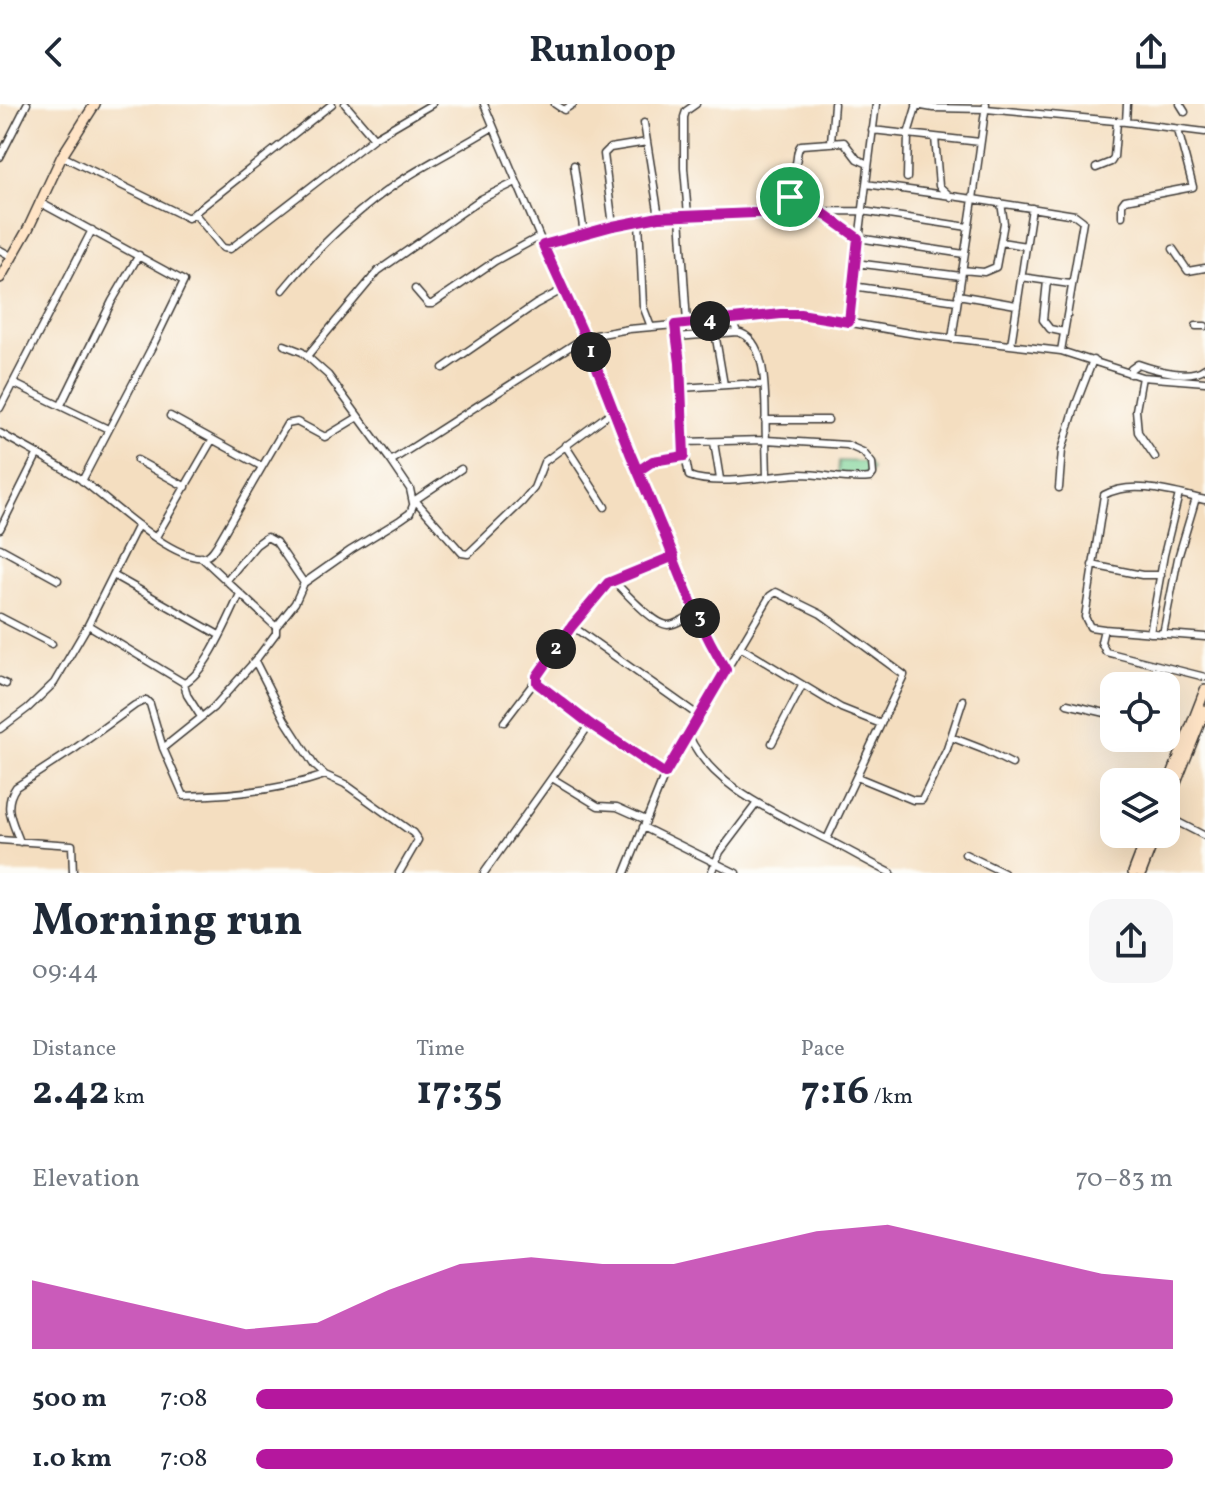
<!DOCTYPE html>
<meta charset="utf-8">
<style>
:root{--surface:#fff;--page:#f6f6f7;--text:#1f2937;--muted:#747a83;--accent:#b5179e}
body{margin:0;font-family:Vollkorn,serif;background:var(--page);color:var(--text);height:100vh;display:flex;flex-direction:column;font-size:30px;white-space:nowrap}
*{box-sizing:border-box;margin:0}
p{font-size:26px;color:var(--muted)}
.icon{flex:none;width:44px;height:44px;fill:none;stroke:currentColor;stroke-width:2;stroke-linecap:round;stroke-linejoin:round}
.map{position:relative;height:769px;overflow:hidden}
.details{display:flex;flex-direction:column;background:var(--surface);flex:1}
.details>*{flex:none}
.controls{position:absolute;left:1100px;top:568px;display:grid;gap:16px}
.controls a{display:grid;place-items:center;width:80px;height:80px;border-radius:16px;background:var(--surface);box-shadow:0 8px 32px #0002;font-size:40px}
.pin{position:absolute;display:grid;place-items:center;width:68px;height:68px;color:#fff;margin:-34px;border:4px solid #fff;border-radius:50%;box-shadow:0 2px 8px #0007}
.km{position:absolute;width:40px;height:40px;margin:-20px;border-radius:50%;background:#222;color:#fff;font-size:22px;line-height:40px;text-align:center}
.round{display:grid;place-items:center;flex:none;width:84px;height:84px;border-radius:24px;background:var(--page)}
.summary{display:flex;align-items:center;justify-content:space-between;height:136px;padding:0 32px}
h1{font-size:44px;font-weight:700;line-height:60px}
.stats{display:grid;grid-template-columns:repeat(3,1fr);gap:12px;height:136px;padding:8px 32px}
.stats div{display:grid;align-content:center}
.stats b{font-size:40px;font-weight:700}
.stats small{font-size:22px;font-weight:400}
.stats p{font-size:22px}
.chart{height:224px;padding:16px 32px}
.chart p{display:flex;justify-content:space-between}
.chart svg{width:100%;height:144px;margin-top:8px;fill:var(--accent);opacity:.7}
ul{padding:0 32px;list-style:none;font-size:26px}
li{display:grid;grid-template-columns:128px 96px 1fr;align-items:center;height:60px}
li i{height:20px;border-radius:10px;background:var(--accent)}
header{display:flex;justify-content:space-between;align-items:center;height:104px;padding:0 32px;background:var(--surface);font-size:36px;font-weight:700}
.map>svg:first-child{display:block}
</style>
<header><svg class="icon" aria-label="back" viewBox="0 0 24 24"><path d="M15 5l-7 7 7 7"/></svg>Runloop<svg class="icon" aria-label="share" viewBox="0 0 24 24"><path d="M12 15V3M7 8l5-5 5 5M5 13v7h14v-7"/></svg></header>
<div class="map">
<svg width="1205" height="769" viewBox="0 0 1205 769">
<rect width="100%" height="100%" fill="#fdfcf7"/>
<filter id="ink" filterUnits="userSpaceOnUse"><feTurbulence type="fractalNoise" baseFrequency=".0125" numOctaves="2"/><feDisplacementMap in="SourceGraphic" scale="16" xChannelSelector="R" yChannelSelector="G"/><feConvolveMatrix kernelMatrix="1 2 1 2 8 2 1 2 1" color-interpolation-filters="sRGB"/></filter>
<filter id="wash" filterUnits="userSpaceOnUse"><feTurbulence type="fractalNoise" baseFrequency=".006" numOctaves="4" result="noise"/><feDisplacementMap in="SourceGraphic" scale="32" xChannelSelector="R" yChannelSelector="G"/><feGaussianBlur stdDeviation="1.8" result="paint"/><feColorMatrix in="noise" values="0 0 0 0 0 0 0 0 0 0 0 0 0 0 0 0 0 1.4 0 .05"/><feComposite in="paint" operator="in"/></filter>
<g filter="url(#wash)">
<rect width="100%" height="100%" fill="#f4dec0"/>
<path fill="#7bd296" stroke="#4c7759" stroke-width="2" d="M839,357L868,358L872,365L868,371L838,370Z"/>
</g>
<g filter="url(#ink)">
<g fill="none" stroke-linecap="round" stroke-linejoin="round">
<g stroke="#3c3935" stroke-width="9">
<path id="street" d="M345,0L374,34
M484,0L562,186L585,233L630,349L693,498L726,566
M555,0L564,6L573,0
M986,0L973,95L1075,111L1083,117L1061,247
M1180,0L1185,8
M916,1L933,4L986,5L1126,18L1127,0
M1126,18L1205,28
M644,19L659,113
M872,26L980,38
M935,33L939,82L951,93
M831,38L834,0
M62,52L188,114L332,0
M0,53L27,0
M574,61L584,130
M1096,64L1111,58L1114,53L1117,18
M907,74L908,30L917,0
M866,80L876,0
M791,89L806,100L813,109
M39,98L184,177L154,239L82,377
M779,108C792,93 791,78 796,59C798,51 796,47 801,41L844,38L857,55L868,60
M823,109L858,134L964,150
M195,110L223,144L230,145L374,34L432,0
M688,111L684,64V13L686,7L696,0
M680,112L687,219
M1122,112V100L1125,96L1193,83L1178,26
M639,117L643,202L651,223
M613,122L604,50L610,44L647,38
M1001,138L1026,142
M543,141L613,122L659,113L749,108L862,107L968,123
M1173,145L1188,167L1205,164
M0,146L11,152
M855,159L961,172
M962,166L984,168L996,163L1004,119L1001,99
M1021,173L1070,180
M1047,177L1043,216L1050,225L1064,228
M852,182L957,197
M415,185L428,200H432L495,157L539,133
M283,186C317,144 352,110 396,80C427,59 461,43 493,23
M958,191L1016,201
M713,217L724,281
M849,218L866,80L973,95L952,235
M675,221L681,284L682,334L689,372C719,383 769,371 801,370C824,370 848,377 870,374L873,370L872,359L863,348L847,341L766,336C764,308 772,235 737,228L732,215
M1196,222H1205
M677,233L737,228
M284,241L302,248L328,271L391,357L410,385L413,399
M1011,241L1032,104
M307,252L378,167L481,95L516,78
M443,264L536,200L562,186
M1130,270L1131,265L1138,260C1155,266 1190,276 1205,264
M1142,273L1136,306L1138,328L1155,353
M13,279L108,325
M681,284L743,280L764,281
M61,301L112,197L139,151
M0,304L92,126
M170,312L261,362
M765,316H828
M0,329C26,344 54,358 80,375C106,393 172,458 204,453C210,452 213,447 217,441L287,320L297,318L325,333L358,313
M682,338L766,336L767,374
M714,338L720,375
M565,341L605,403
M137,356L186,383
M391,357L585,233L629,225L800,210L915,230L1061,247L1142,273L1205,278
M638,367L653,357L684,352
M1059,384L1062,346L1076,300L1093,256
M415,396L462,449L468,450L522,398L534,384L544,358L613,307
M1205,396C1175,389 1132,375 1104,391L1085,513L1090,523L1104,525L1205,533
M0,425L37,351
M156,433L212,336
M0,444L58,476
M201,453L276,523
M1092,461L1142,471H1161
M113,471L219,531
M613,476C624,487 653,520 668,521C677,521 690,511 697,507
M226,477L256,441L267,433L276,438L304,479
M0,513L52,540
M88,521L184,579C206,569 229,513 240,490
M572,522L699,612
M1104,525L1101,538L1106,548L1205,573
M1150,529L1164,451L1179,390
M1163,530L1178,454L1196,394
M740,543L841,604L881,620
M536,576L590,620L665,670
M0,577L6,580
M184,579L187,591L201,613
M1152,582L1157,561
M1067,600L1114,611
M504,618L536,576L572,522L608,479L674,452
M0,625L28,604L54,579L88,521L138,421
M688,630C711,683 776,709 824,734C847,745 868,758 891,769
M951,633L982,645L1012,660
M772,639L802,582
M163,644L213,604L255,557
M857,673L913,696H922L947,645L963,596
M552,674L598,702L617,703L646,716
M1166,712L1205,732
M643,723L736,769
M0,736L72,741L73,769
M20,738C13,718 2,703 16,683L73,646L135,601L146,596L150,600L163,644L184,692C231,691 282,686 325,671
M965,750L1004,769
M399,769L418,736L413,729L345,680L325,671L314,661L285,616L255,557L276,529V523L295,499L304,479L351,446L400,416L410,409L415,396L461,365
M484,769L590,620
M625,769L665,670L770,492L776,488L821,510L904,571L827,735
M711,769L720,748L757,699"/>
</g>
<g stroke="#3c3935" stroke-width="12">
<path id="secondary" d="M0,174L28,125L62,52L95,0
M1166,686L1205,586
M1166,704L1205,606
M1133,769L1148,730
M1141,769L1156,730"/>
</g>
<use href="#street" stroke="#fff" stroke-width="6"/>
<use href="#secondary" stroke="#ffe4c6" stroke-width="9"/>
</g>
</g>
<g fill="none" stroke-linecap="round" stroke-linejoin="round" filter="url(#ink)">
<g stroke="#fff" stroke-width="16">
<path id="route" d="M790,93L779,108L659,113L613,122L543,141L585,233L630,349L674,452L608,479L572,522L537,572V579L590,620L665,670L726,566C688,505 668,432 638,367L653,357L684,352L680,259L675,221L781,210H800L849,218L858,134L823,109H813L806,100L791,89L790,93"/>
</g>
<use href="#route" stroke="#b5179e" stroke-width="10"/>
</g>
</svg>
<div class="controls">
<a><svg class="icon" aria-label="locate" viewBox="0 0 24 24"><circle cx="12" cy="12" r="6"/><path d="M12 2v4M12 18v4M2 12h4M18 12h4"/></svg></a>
<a><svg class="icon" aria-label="layers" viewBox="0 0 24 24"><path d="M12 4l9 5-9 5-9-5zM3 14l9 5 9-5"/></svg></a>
</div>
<div class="pin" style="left:790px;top:93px;background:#1e9e55"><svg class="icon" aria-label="arrive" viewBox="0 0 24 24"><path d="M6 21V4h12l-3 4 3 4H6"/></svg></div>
<b class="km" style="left:591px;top:248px">1</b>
<b class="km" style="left:556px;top:545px">2</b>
<b class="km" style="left:700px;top:514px">3</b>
<b class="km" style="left:710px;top:217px">4</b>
</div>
<section class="details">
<div class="summary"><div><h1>Morning run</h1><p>09:44</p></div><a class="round"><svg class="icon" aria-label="share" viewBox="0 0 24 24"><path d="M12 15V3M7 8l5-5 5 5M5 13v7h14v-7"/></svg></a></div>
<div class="stats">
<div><p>Distance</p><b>2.42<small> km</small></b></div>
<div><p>Time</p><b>17:35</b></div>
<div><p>Pace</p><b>7:16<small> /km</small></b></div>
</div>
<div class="chart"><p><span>Elevation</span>70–83 m</p>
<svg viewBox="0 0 160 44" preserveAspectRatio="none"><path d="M0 44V23L10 28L20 33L30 38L40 36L50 26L60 18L70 16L80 18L90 18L100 13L110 8L120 6L130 11L140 16L150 21L160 23V44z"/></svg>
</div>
<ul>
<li><b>500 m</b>7:08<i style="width:100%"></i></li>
<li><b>1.0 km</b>7:08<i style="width:100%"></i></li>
</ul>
</section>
